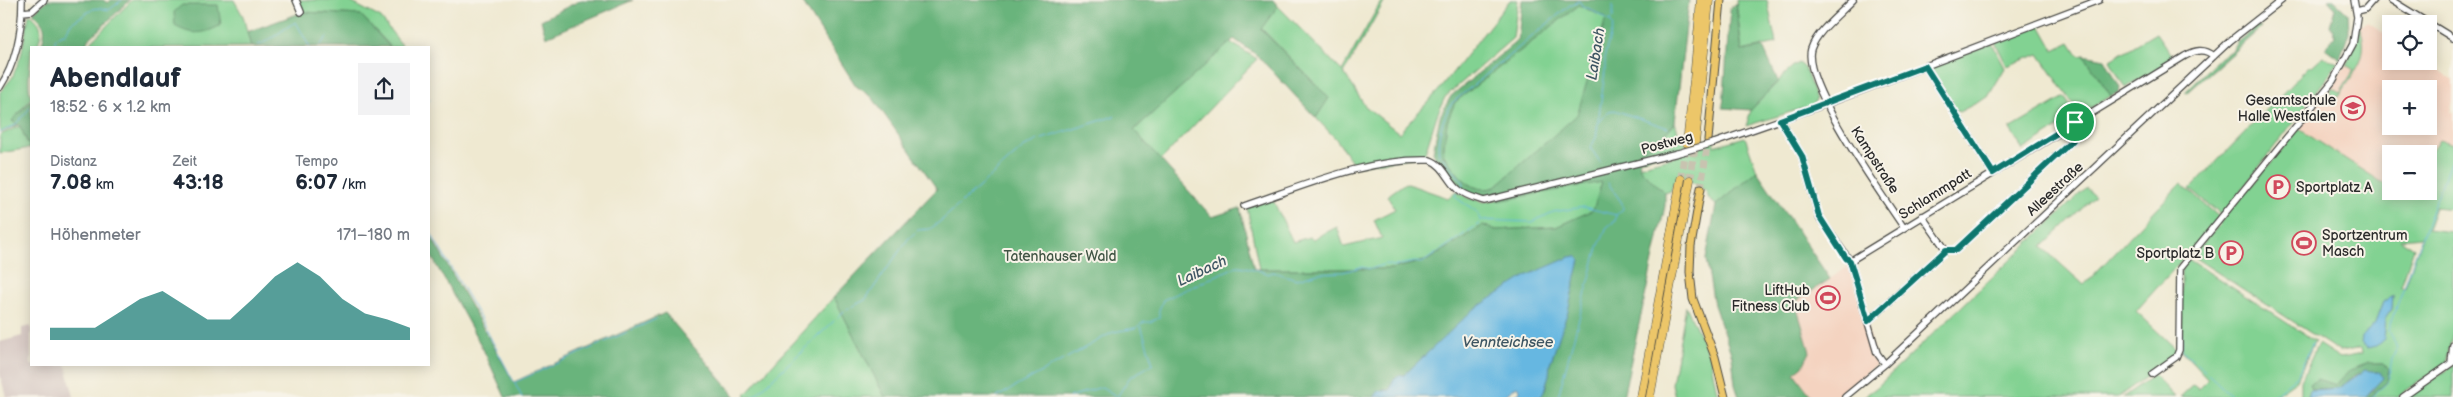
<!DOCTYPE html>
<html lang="de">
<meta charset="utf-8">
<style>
:root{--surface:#fff;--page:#f2f2f3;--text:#1f2937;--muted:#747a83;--accent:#0f766e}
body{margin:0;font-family:"Balsamiq Sans",sans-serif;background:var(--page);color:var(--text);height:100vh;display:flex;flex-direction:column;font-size:19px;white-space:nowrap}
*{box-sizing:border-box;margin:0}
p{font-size:16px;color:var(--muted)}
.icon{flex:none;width:28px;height:28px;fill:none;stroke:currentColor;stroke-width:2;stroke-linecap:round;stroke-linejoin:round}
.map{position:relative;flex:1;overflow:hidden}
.panel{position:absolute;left:30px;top:46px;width:400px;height:320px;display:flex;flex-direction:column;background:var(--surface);border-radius:0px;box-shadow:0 2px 12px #0003}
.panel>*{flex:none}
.tools{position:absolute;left:2382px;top:15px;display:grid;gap:10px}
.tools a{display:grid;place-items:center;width:55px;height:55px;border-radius:0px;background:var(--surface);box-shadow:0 2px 12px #0003;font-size:25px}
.pin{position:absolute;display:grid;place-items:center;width:42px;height:42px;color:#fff;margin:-21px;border:2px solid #fff;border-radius:50%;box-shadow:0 1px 5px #0007}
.round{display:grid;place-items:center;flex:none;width:52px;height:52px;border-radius:0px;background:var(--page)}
.headline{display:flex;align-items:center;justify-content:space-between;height:85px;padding:0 20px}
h1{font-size:28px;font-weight:700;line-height:38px}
.figures{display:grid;grid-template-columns:repeat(3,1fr);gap:8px;height:85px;padding:5px 20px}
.figures div{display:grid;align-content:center}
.figures b{font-size:21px;font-weight:700}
.figures small{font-size:14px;font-weight:400}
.figures p{font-size:14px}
.chart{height:140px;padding:10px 20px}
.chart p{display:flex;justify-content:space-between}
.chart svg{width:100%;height:90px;margin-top:5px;fill:var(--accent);opacity:.7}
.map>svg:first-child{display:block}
</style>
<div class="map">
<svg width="2453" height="397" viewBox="0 0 2453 397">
<rect width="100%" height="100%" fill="#f7f3e8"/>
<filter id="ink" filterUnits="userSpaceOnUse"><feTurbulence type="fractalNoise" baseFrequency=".02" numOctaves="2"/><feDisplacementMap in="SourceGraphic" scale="10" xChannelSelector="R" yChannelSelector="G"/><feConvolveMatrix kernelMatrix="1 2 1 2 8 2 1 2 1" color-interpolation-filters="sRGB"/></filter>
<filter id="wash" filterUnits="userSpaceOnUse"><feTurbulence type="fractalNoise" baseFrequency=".0096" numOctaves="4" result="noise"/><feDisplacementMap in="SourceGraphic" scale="20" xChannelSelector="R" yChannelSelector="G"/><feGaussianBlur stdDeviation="1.12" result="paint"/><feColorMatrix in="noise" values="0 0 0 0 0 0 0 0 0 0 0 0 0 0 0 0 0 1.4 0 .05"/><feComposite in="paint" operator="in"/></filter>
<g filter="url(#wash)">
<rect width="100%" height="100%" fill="#efe9d1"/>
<path fill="#f4d3c0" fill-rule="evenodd" d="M2368,22L2391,38V61H2425L2453,80V101L2450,112H2453V144L2439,139L2429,154H2391V188L2299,129L2346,65L2354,47L2359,26ZM2391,89H2429V126H2391Z
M1849,266L1877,364L1837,397H1812L1794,373L1803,366L1810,352L1795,302Z"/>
<path fill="#d0c0bc" d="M31,326V365H66L74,397H6L0,374V342L22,336V328Z"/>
<path fill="#82d292" stroke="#567e5e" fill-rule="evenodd" d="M132,0H234L243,16L251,47L85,48Z
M299,0H347L381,18L403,47H391L361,15L303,12Z
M1382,0H1385L1344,73L1365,106L1399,133L1439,90L1510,0H1518L1513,38L1445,97L1437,115L1424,156L1355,166L1336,139L1316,118L1328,97L1261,28L1278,6L1342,71Z
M1736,0H1767L1776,43L1742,51Z
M1579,5L1606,18L1578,115L1495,187C1471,196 1456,172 1443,154L1447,122L1455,102Z
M29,15H31C44,26 42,32 37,47L31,48C31,66 26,80 31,98L12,121L18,125L0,133V92L12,78L21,56Z
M2040,25L2054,50L2070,42L2079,56L2084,55L2111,96L2080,114L2039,54L2007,66L1995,42Z
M2359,26C2372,53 2354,74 2339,96L2331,95V87L2340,92L2354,70L2346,65L2354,47Z
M2156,33L2174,59L2125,88L2110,60Z
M1230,42L1257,59L1161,160L1134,130Z
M1992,43L2005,68L1988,97L1959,112L1955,110L1930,70L1932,66Z
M2322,57L2338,63L2222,216L2190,189L2310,65L2312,66Z
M1799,63L1805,68L1816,100L1813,105L1746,126L1751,110L1792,67Z
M2065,97L2077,116L2023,150L2010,129Z
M1675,122L1680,139L1690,145L1714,138V146L1745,137L1757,171L1716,205L1709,199L1706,191L1686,178L1674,181L1671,191L1665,193L1639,169V166L1677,156L1678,150L1639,160V151L1659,141Z
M20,126L30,148L0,153V135Z
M2299,129L2391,188V191L2402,196L2405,191H2429V154L2439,139L2453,144V209L2435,207L2427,229L2453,232V332L2446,363L2397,397H2369L2387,382L2389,370L2383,363C2359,363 2351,368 2336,385L2326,382L2311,383L2312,389L2310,390L2308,397H2301V381L2318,344L2340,358L2362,354L2361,348L2340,352L2192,256ZM2422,237L2405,287L2401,286L2414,248L2400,239ZM2393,295L2392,309L2386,318L2384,339L2362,338L2375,323L2383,302Z
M1602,182L1594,210L1556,227L1495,230L1483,225L1428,260L1392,269H1259L1247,207L1272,198L1293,242L1309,237L1313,239L1337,227L1344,247L1382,238L1374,220L1395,209L1387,196L1405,183L1448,198L1456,191L1468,198L1484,202Z
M2181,183L2220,218L2136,311L2177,350L2175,356L2118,397H1863L1876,388L2086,188L2095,196L2042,247L2084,285Z
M2188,259L2315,341L2297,380L2273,397H2180L2193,385L2198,389L2208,379L2182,351L2181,268Z
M834,297L885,397H746L745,395Z
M1686,306L1710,357L1718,397H1675L1672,384Z
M2453,365V397H2409Z
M2154,375L2175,397H2123Z"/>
<path fill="#69b47c" stroke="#4a7054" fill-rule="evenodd" d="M47,0H103L108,3L111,0H130L88,40L83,47H41C46,30 47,25 33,13Z
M581,0H633L546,37L541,20Z
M801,0H1273L1278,6L1261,29L1329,98L1316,118L1258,56L1234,39L1134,130L1212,217L1240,208L1254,269H1392L1428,260L1483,225L1495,230L1556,227L1593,210L1602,182L1498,201L1497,196C1468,202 1461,188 1445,168C1441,163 1435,159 1433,152L1440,116L1451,96L1518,40L1522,0H1689L1675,122L1659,141L1639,152L1640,169L1665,193V206L1623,397H1540C1549,389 1546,375 1550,364C1561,330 1570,296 1580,260L1579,258L1404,375C1393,374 1392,383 1390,390H1382L1374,397H885L834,297L937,189L872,97L856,86ZM1579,5L1606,18L1577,115L1495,187C1471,196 1456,172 1443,154L1447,122L1455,102Z
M2328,0H2334L2348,13L2349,32L2340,59L2325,48L2335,36L2330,26L2335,8Z
M1736,4L1742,51L1763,47L1778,81L1751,110L1723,108L1730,8Z
M182,5H218L221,25C205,34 192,36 175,26L174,12Z
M303,12L361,15L390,47H251L247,32Z
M2257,26L2262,27L2187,93L2185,92L2218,59L2232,50L2237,42Z
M2084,55L2105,59L2120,87L2119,92L2111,96Z
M31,100V148H30L20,126L12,121Z
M1757,171L1830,279L1795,302L1810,352L1803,366L1794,373L1812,397H1739L1735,385L1732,356L1714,305L1706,259L1716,205Z
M429,233L514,382L665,313L736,397H505L483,349L429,252Z
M2368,363H2383L2389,370L2387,382L2369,397H2365L2375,388L2359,372L2339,388L2312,389L2310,383L2317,379L2336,385L2349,370Z"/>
<path fill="#66b7e1" stroke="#487186" d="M1576,256L1580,260L1568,311L1550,364L1549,375L1543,394L1540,397H1514L1520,391L1519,387L1517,386L1503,397H1374L1379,391L1390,390C1392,383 1393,374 1404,375L1473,310L1526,276L1570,257Z
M2393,295L2392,309L2386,318L2384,339L2376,346L2367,348L2361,343L2362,337L2375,323L2383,302Z
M2365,370L2380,372L2383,378L2365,397H2308L2310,390L2339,388Z"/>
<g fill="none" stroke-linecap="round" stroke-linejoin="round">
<path stroke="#66b7e1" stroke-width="1" d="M1611,20L1613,18V5
M258,45C273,40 282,29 296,22L310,48
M55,48V39L60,35L65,34L71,23L93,9L100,8L109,10L122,0
M318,48L327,37
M429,101L430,100
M1596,126L1609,111L1614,110L1668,128
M0,133L15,125L31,107
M1042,139L1115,116
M1439,155C1436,138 1443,117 1452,103L1570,5L1579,1L1584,8H1588L1610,21L1613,26L1605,54V71L1596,138L1590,147L1600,162
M1441,156L1464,183L1463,187
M1480,220L1532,222L1553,212L1584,207L1616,215
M429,230L479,316L522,397
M847,309L865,300L908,239L918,230L930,229L942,220L1023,148L1038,140
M838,317L844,311
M2182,332V350L2233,397
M515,382L656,319
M753,397L834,321
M997,397L1113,332L1136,328L1144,322H1150L1159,318V310L1163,300L1237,266C1244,266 1262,271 1268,274L1273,272L1297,279L1318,273L1343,272L1361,267L1371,269L1385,264L1393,266L1415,262L1422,263L1479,224C1484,208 1461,206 1455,195L1457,192
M1069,397L1102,387L1116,396
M1117,397L1130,377L1153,364L1141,326
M1558,397L1598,247L1607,227L1615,221L1616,215L1623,209L1622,203L1608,183
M2271,397L2297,376L2313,343
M2371,397L2388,382L2392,359L2397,348L2389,329L2424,231L2453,155"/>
</g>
</g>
<g filter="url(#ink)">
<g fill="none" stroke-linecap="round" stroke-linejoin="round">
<path stroke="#c8c3b0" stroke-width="7" stroke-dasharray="7 3.5" stroke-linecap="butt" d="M1701,188L1708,140"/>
<path stroke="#c8c3b0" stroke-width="8" stroke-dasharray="8 4" stroke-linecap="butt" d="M1681,179L1686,145
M1690,180L1695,144"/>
<g stroke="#484844" stroke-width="8">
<path id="minor" d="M296,0L301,12
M1853,0C1840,14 1817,31 1811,49C1801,83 1883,196 1904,228
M2391,0L2453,38
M2357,11L2365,9L2373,0
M22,12L32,11L44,0
M1925,66L1993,173
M0,87C17,61 22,30 22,0
M1780,120L1802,156L1819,217L1850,261
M1714,143L1826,104L2099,0
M1244,206C1304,186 1366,158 1430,160C1444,165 1448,180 1458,189C1465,196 1475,198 1484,201L1678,153
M1922,216L1946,250
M1850,261L2185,56C2196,50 2204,48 2214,56
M1850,261L1877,353L1885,364
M1868,321L1946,250H1956L2073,140L2075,123
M2451,363L2453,345
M2152,374L2176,357L2179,350L2180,268L2333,81L2353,44L2357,17L2354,0
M1845,397L1885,364L2231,40L2282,0
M2403,397L2453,362"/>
</g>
<g stroke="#484844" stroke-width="9">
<path id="major" d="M1708,140L1721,0
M1701,188L1691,246L1690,272L1693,299L1715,357L1725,397"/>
</g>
<g stroke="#484844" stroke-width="9">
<path id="highway" d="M1687,143L1694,80L1701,0
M1695,144L1709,0
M1641,397L1681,179
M1650,397L1690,180"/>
</g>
<use href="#minor" stroke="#fff" stroke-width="5.5"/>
<use href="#major" stroke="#ecc669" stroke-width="7"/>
<use href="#highway" stroke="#ecc669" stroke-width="8"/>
<g stroke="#484844" stroke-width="8" stroke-linecap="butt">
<path id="minor-bridge" d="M1678,153L1714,143"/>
</g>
<use href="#minor-bridge" stroke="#fff" stroke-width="5.5"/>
</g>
</g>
<g fill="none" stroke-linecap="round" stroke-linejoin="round" filter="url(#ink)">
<g stroke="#fff" stroke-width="10">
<path id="route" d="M1925,66L1993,173L2075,122L2073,140L1956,250H1946L1868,321L1850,261L1846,258L1819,216L1802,156L1780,120Z"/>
</g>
<use href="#route" stroke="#0f766e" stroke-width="6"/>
</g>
<defs>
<g id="school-ring" transform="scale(1.25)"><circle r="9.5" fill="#f7f3e8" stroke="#d1495b" stroke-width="1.5"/><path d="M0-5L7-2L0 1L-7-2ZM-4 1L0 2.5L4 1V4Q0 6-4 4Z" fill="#d1495b"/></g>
<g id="parking-ring" transform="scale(1.25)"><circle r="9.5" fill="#f7f3e8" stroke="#d1495b" stroke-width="1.5"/><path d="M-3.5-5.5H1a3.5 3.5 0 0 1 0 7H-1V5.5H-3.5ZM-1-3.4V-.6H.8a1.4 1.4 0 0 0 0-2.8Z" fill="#d1495b"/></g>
<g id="stadium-ring" transform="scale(1.25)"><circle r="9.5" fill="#f7f3e8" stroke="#d1495b" stroke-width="1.5"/><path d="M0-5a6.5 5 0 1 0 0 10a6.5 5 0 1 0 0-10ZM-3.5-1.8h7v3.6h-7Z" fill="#d1495b"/></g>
</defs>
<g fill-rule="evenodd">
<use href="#school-ring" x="2353" y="108"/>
<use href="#parking-ring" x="2278" y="187"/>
<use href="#stadium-ring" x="2304" y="243"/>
<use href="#parking-ring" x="2231" y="253"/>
<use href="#stadium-ring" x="1828" y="298"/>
</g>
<g text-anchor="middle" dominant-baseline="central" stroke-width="4" stroke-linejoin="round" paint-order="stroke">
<g font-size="14" fill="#2b2b2b" stroke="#f7f3e8" text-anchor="end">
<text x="2336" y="100">Gesamtschule<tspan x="2336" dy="16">Halle Westfalen</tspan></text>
<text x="2296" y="187" text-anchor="start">Sportplatz A</text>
<text x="2322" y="235" text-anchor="start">Sportzentrum<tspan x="2322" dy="16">Masch</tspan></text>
<text x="2214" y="253">Sportplatz B</text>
<text x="1810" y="290">LiftHub<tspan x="1810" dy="16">Fitness Club</tspan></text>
</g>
<g font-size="14" fill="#2b2b2b" stroke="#f7f3e8">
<text transform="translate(1667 143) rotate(-15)">Postweg</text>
<text transform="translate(1875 160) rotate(57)">Kampstraße</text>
<text transform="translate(2055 189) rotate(-43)">Alleestraße</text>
<text transform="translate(1935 194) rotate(-32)">Schlammpatt</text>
</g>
<g font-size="14" fill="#415545" stroke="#f7f3e8">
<text x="1060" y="256">Tatenhauser Wald</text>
</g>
<g font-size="15" font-style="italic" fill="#3d5562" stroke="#f7f3e8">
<text transform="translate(1596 54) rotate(-81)">Laibach</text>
<text transform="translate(1202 271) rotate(-25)">Laibach</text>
<text x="1508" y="342">Vennteichsee</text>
</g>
</g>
</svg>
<div class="tools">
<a><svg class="icon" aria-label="locate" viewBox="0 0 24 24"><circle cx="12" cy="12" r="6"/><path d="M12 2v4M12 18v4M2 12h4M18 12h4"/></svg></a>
<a>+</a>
<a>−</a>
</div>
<div class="pin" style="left:2075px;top:122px;background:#1e9e55"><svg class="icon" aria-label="arrive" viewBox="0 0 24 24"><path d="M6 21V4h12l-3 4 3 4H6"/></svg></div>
<section class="panel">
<div class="headline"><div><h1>Abendlauf</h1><p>18:52 · 6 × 1.2 km</p></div><a class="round"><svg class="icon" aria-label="share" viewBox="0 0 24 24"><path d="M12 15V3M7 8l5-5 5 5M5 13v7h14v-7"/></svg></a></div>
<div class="figures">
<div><p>Distanz</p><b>7.08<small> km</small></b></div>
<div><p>Zeit</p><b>43:18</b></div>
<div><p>Tempo</p><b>6:07<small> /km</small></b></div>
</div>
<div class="chart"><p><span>Höhenmeter</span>171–180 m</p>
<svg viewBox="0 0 160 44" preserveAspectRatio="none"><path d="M0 44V38L10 38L20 38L30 31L40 24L50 20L60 27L70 34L80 34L90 24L100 13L110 6L120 13L130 24L140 31L150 34L160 38V44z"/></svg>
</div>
</section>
</div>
